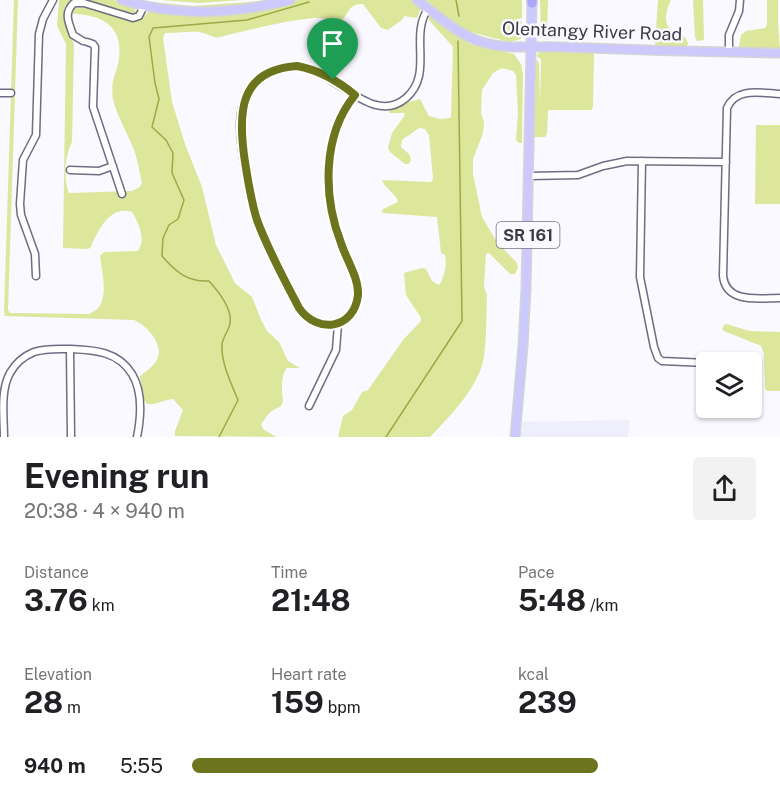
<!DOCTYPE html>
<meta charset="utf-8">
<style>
:root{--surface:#fff;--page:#f2f2f2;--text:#202124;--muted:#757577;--accent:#6c751e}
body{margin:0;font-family:"Public Sans",sans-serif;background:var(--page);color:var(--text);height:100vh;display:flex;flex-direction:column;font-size:22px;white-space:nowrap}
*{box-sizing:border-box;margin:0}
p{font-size:20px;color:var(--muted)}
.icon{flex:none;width:33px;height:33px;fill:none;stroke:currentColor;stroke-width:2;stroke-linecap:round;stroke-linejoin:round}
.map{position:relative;height:437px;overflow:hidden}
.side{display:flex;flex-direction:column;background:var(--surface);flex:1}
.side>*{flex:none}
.controls{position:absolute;left:696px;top:352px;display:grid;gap:12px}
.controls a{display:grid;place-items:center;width:66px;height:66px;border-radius:6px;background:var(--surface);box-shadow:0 2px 4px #0004;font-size:30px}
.pin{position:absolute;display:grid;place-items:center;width:51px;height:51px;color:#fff;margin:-62px -26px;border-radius:50% 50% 50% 0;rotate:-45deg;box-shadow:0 0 6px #0007}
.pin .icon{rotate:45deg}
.round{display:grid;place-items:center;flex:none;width:63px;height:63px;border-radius:6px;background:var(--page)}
.overview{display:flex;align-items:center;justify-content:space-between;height:102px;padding:0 24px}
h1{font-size:33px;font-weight:700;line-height:45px}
.figures{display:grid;grid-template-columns:repeat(3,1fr);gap:9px;height:102px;padding:6px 24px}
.figures div{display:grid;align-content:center}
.figures b{font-size:30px;font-weight:700}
.figures small{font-size:16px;font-weight:400}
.figures p{font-size:16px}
ul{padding:0 24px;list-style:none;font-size:20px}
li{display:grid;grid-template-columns:96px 72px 1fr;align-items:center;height:45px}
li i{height:15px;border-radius:8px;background:var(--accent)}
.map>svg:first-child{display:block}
</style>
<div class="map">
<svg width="780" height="437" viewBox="0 0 780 437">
<rect width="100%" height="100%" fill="#f9f9ff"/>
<path fill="#efeefc" d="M630,420L628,437H517L518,422Z"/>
<path fill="#dce79b" d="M14,0H18L8,310L10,313L88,314C112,308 102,274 100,256L104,252L138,251C146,240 139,223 132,212C110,205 98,230 91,247L88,249L63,248L66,44L57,26L59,0H73L65,6L64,21L74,44L72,142C65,155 63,179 69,193L132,191L140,187L142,182C139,171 138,160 134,150C128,133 117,117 113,99C110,79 117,74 119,58C123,26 102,15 74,14L71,11L73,8C93,4 113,15 131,21H138L150,11L260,9L296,0H412L421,7L417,18L404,16L403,19L388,30L381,28L363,4C345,3 350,19 338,21C331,22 322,17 315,18C287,20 254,29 227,35C212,41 212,34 199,32C189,31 176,33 165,33L163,38L172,102L185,144L202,187L216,245L235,283L252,297L261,320L267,331L279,342L288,361L300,368H287C280,376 282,392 283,402L281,406L270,412L261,424L263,429L276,437L175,436V431L183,410L173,399C163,400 157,405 147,404L144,400L140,376C145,372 151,368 155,363C167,347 148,326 134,320L5,316L4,312Z
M88,0H114L133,7L137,13L133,16Z
M131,0L193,6L275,0L251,6L188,9Z
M161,0H242L199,3Z
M426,0H522V18L515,20L522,21L521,39L509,42L467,31L457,25Z
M540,0H548L547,39L541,34Z
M658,0H671C662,19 664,31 685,37L688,43L687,47L657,46L655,44Z
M693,0H703L704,40L697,41L695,37Z
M767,0H778V22L780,50H743L739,47L741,35L746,31L765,28L767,25Z
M429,16L470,44L514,54L521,64L523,74L522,143H519L516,140L518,113L516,75L513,71L502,68L493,73L482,90L481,113L484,122L483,133L473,159V174L482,217L497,242L517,263L518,268L515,274H510L489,253L486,254L484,287L487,295C486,315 487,336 484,356C480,386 450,416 430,437H338L343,416L352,410L362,392L368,390L403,340L421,321V318L406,295L404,273L422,268L426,269L432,281L439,285C445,277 447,264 445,255L441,253L437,217L382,213L383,209L398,202C396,193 385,189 382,180L430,182L432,181L433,178L429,135L425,129L419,128L402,140L401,147L410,155L411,160L409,164H405L390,152L388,148L392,133L405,115L404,113H389L390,107L420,99L429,116L440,119L450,118L451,116L453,47L429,20Z
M541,51H592L594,53L593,107L591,110H548L547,134L545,137H534L536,59L539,63L540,103L541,59L536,56Z
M756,125H780V204H755Z
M726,324L750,331L780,332V391H767L765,388L764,354L761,346L724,331L722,329L724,325Z"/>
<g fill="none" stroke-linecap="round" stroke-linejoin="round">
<path stroke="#9da846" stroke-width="1.5" d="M456,0L459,16
M219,437L238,400C231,383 221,363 222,345C222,339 227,333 229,327C235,312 219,292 209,281C187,282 176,272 162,256L163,238L169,225L178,219L184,200L172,173L173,153L166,140L152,127L159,99L155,83L149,37L153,28L247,20L309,2
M386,437L462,321L458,41"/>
<g stroke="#6e6d84" stroke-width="9">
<path id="minor" d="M83,41L73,35C69,23 63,13 74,3H84L133,18L139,16L144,6
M87,42L93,44L95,47L93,107L122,194
M729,52V35L739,11L740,0
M0,93H11
M780,94C761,93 736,87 727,108L723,276C726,304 759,298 780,298
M355,95C322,135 323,197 341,243C346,259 359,278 358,295C354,330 317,333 299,308C284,279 268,251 258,221C249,197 237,137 241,113C245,86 269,66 295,67C334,67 371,128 406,98C434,74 409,36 428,9
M642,161L640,277L654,347L658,358L662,361L707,363
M70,170L99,171L113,166
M529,176L578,175L603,166L627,161L726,162
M36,276L35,254L21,215L20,204L23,160L36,135L39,34L43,19L53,0
M70,349L71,437
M309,406L336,350L338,324
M4,437C4,417 0,391 10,373C15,364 24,356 34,352C46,348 58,349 71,349C94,350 118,351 132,374C143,392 141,417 137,437"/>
</g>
<g stroke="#d4d4d6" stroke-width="11">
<path id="major" d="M122,0C178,17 233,14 290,0
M417,0C437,15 458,35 482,42C507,50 534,46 560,47C633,50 707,52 780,53
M515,437L523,346L526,288L532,0"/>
</g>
<g stroke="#d4d4d6" stroke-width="12">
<path id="highway" d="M532,3V0"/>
</g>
<use href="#minor" stroke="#fff" stroke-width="6"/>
<use href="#major" stroke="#cdc9fd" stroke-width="8"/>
<use href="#highway" stroke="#aba5fc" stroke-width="9"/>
</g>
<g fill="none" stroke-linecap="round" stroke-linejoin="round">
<g stroke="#fff" stroke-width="12">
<path id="route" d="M297,66C319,70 338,81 355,95C322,135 323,197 341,243C346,259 359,278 358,295C354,330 317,334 299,308C284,279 268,250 257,220C251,201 248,181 245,162C238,116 237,70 297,66Z"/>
</g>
<use href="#route" stroke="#6c751e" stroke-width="8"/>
</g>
<g text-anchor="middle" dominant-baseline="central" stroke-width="5" stroke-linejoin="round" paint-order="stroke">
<rect fill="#f9f9ff" stroke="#74747d" stroke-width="1.5" x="496.5" y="222" width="63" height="26" rx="4.5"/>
<g font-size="16" font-weight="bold" fill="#3b3b45">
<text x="528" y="235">SR 161</text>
</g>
<g font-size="18" fill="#3b3b45" stroke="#f9f9ff">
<text transform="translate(592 31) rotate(2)">Olentangy River Road</text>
</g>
</g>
</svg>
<div class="controls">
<a><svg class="icon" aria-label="layers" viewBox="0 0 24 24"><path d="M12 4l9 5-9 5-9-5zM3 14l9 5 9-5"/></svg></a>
</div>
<div class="pin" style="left:333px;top:80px;background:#1e9e55"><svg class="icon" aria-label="arrive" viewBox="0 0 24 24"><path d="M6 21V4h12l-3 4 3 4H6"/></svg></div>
</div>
<section class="side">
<div class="overview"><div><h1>Evening run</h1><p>20:38 · 4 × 940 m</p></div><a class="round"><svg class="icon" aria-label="share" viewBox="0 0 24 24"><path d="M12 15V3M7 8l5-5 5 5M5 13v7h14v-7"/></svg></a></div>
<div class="figures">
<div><p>Distance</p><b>3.76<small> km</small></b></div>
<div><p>Time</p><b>21:48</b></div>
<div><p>Pace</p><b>5:48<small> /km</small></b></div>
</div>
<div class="figures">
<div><p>Elevation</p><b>28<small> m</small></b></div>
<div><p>Heart rate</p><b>159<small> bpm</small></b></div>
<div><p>kcal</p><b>239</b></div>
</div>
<ul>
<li><b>940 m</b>5:55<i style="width:72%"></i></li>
</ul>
</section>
